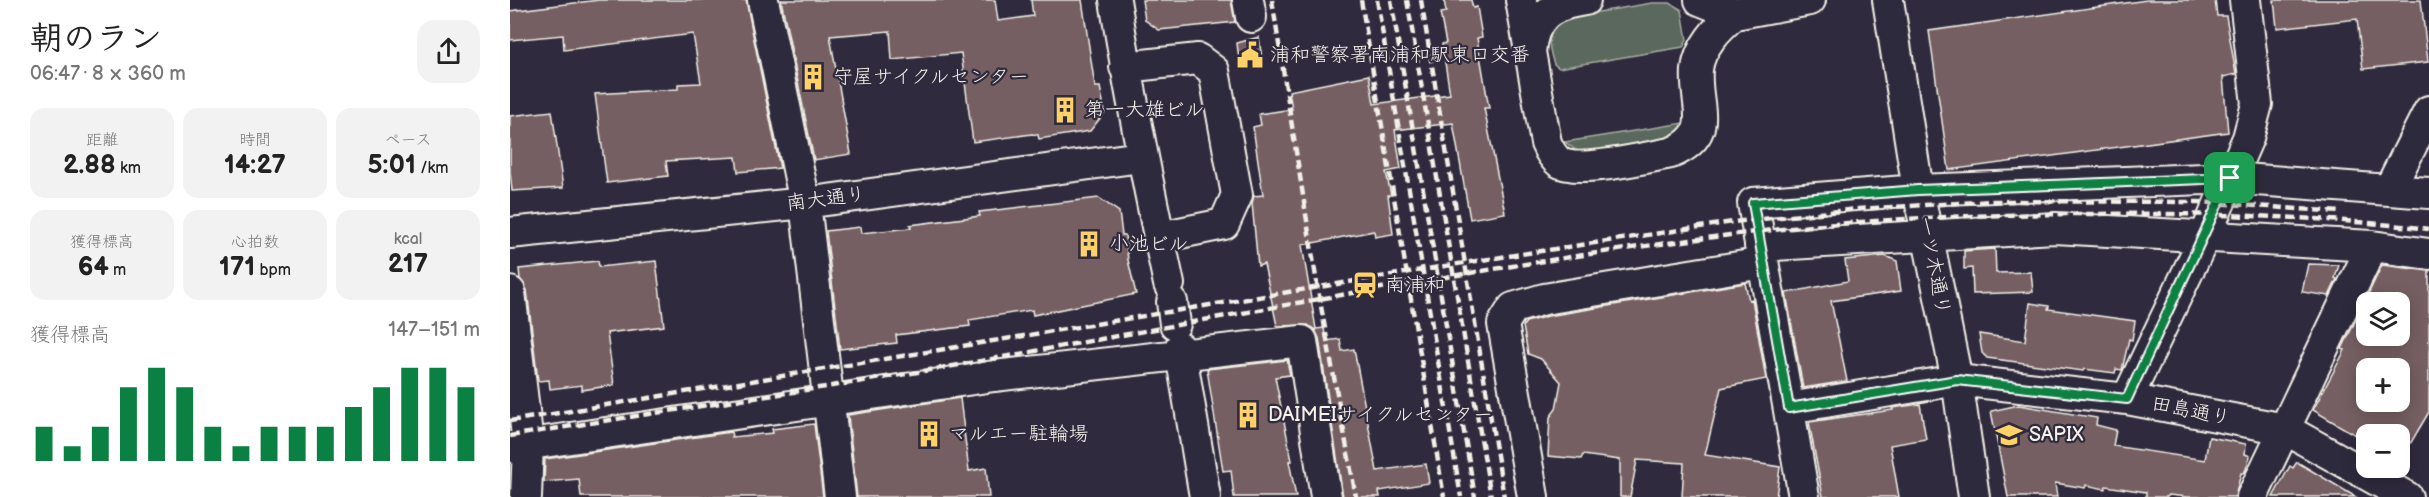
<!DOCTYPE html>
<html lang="ja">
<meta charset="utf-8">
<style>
:root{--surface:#fff;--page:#f2f2f2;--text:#222;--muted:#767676;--accent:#0b8043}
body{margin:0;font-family:"Balsamiq Sans","Klee One",sans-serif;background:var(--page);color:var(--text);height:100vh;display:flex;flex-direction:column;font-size:22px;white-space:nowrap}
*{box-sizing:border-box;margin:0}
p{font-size:20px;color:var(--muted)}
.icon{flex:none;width:33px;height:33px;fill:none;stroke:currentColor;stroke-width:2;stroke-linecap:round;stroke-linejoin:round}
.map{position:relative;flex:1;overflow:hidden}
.side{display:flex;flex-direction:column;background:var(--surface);width:510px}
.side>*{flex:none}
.tools{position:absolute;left:1846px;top:292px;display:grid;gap:12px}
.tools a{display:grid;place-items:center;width:54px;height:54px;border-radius:12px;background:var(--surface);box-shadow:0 3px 15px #0003;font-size:30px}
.pin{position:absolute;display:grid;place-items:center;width:51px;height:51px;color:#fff;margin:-26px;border-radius:12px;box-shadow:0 3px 9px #0006}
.round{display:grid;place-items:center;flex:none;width:63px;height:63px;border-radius:18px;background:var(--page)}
.overview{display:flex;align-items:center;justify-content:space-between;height:102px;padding:0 30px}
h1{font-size:33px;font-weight:700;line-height:45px}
.metrics{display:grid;grid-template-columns:repeat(3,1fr);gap:9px;height:102px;padding:6px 30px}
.metrics div{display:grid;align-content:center;border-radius:15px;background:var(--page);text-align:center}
.metrics b{font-size:26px;font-weight:700}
.metrics small{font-size:16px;font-weight:400}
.metrics p{font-size:16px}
.chart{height:168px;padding:12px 30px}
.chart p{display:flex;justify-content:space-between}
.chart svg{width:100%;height:108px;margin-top:6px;stroke:var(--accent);stroke-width:6}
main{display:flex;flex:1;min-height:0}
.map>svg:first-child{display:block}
</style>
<main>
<section class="side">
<div class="overview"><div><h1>朝のラン</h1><p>06:47 · 8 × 360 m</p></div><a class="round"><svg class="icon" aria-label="share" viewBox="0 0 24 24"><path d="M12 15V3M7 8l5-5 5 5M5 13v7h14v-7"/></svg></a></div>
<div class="metrics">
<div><p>距離</p><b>2.88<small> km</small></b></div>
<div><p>時間</p><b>14:27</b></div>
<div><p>ペース</p><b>5:01<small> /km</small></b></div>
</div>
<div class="metrics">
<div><p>獲得標高</p><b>64<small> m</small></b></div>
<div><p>心拍数</p><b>171<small> bpm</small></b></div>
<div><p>kcal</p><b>217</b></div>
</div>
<div class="chart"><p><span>獲得標高</span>147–151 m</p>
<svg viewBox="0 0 160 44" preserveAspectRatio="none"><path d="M5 44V30M15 44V38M25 44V30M35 44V14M45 44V6M55 44V14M65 44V30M75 44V38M85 44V30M95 44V30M105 44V30M115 44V22M125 44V14M135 44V6M145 44V6M155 44V14"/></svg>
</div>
</section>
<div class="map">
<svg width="1919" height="497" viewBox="0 0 1919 497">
<rect width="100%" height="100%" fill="#2f2a3d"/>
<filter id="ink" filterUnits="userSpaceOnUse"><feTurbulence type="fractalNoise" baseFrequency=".0167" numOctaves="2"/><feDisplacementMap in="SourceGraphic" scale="12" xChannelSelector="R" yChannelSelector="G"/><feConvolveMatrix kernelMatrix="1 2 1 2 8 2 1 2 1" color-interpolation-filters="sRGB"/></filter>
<g filter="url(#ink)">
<path fill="#5a685d" stroke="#a7aca2" stroke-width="1.5" d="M1142,3H1160L1172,10L1177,40L1173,47L1049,68L1044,64C1037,44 1036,32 1053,18Z
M1180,122L1168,139L1071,154L1055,142Z"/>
<path fill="#755e64" stroke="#f4f1e8" stroke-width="1.5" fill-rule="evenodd" d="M89,0H236L270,168L228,172L226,157L156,161L158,176L97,183L85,94L168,89V84L191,83L183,34L54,50L53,35L0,40V11Z
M271,0H485L488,21L523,16L521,0H572L585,87H590L595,112L580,131L529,139L528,135L522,134L463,142L451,53L382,60L380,31L320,36L341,154L304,160Z
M632,0H721L725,22L649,30L635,20Z
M934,0H961L963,8L967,7L972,37L967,38L979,108H974L995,213L960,219L943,123L885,130L891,169L876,172L881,195H878L883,234L865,237L864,231L792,245L806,329L814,328L816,341L830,339L832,351L844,349L867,471L916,464L919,483L869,491L870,497H833L809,338L805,330L798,325L767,326L754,264L748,266L742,203L744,196L753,195L743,127L751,125L749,114L782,109L779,91L859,75L864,104L940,94L932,44L936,43L930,13L936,12Z
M1637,0H1705L1707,16H1716L1726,74L1713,77L1718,132L1439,170L1419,31Z
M1764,0H1911L1918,62L1853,69L1847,19L1767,28Z
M749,37L753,66L730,69L727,43Z
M42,111L53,188L2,191L0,171V116Z
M589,198L609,212L612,235H615L618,260L626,294L523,315L522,310L459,320L460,326L386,335L387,343L330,349L316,231L350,227L351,233L401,228L400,225L470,216L469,212Z
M1485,249L1486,273L1521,272L1523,292L1463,294L1462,268L1454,269V251Z
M1375,256L1387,261L1391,291L1321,301L1337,381L1293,388L1276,293L1338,281L1335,260Z
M88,261L89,267L146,261L154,326L97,333L104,385L72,390V385L40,389L39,380L28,381L17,290L10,279L9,269Z
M1798,264L1829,265L1825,278L1827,279L1819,296L1792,292Z
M1872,265L1919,271V412L1890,461V435H1857V442L1803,410L1835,350L1832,349ZM1857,303H1890V336H1857ZM1857,369H1890V402H1857Z
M1235,283L1239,300L1242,299L1256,379L1211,388L1195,455L1270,467L1266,497H1172L1174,463L1127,460L1120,497H1110V460L1073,455L1071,459L1038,456L1040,417L1046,409L1051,382L1031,359L1018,354L1013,326L1016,322L1038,316Z
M1520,303L1539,306L1538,309L1625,321L1622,340L1619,339L1612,370L1606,369L1605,373L1574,369L1573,371L1477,358L1472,353L1469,334L1515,341Z
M777,360L780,375L765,377L782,461H779L786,497H724L721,470L713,471L697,369Z
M450,398L459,471L476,468L479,497H347L338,415Z
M1410,404L1416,439L1380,445L1389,497H1313L1299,422L1383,410L1382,408Z
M1509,405L1587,418L1586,425L1606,430L1603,446L1695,460L1699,437L1736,444L1735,454L1740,456L1736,469L1734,473H1731L1725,497H1677L1659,495L1657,497H1636V492L1596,486L1595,489L1576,485L1575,488L1545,483L1547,497H1498L1481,411Z
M304,424L313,497H71L69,479L34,482L35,459L221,432L222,437L263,433L262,429Z
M1787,462L1846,497H1763L1780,466L1783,468Z"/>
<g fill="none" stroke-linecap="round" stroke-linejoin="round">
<g stroke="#f4f1e8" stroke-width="34">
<path id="minor" d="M253,0L295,203L330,497
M605,0C620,95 639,190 659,284
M738,0L741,17
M1011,0L1036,143C1039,150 1043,157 1049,162C1067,174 1138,157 1161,153C1207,134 1184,107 1187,70C1189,48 1208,27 1225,14
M1190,0L1225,14L1300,0
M1378,0L1408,190L1447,380L1464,497
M1020,52C1023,16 1041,5 1075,0
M615,67L688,59L704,71L727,195L714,224L650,237
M1879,190L1919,111
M0,233L295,203L631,157
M1250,246L1545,228L1862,246L1919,254
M0,292L18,444L16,497
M662,302L665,324
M670,348L695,497
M1617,399L1695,236L1738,138L1747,104L1735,0
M1279,408L1447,380L1617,399L1775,429L1897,497
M0,447L484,376L792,341L816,497
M1023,497L993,324L1003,308L1034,299L1253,263
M1294,497L1243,203L1408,190L1720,178L1919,193
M1742,497L1862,246"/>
</g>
<use href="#minor" stroke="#2f2a3d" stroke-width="30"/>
<path stroke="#f4f1e8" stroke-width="4.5" stroke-dasharray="9 4.5" stroke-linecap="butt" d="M762,0L808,290L846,497
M851,0L934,497
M867,0L951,497
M881,0L965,497
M897,0L981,497
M911,0L994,497
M0,421L972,260L1223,222L1348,209L1483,201L1689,202L1831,212
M0,436C157,410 315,389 471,361C720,316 968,266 1220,235C1339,220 1459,214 1579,214C1693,213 1806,216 1919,229"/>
</g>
</g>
<g fill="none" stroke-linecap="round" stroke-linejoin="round" filter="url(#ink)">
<g stroke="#fff" stroke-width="12">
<path id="route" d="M1720,178L1617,399L1447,380L1279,408L1243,203L1408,190Z"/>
</g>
<use href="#route" stroke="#0b8043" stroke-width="8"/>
</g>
<defs>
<g id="civic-bare" transform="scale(2.07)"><path d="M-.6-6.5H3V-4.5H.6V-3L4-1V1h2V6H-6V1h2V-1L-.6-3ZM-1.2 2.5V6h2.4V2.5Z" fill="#ffd166" stroke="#2f2a3d" stroke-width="2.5" paint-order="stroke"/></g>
<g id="building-bare" transform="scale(2.07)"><path d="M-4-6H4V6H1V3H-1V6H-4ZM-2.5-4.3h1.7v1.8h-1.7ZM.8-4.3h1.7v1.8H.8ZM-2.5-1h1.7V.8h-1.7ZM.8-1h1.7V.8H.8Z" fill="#ffd166" stroke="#2f2a3d" stroke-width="2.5" paint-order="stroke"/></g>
<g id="station-bare" transform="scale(2.07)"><path d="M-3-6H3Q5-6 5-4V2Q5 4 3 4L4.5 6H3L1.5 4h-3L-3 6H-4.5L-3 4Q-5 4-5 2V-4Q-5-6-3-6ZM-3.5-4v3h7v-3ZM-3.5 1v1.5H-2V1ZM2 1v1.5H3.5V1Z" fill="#ffd166" stroke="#2f2a3d" stroke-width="2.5" paint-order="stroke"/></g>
<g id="school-bare" transform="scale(2.07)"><path d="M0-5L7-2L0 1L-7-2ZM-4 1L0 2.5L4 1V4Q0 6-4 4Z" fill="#ffd166" stroke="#2f2a3d" stroke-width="2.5" paint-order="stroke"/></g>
</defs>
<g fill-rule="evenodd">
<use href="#civic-bare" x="740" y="55"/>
<use href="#building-bare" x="303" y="77"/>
<use href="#building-bare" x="555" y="110"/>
<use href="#building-bare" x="579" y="244"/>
<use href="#station-bare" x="855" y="285"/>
<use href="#building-bare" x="738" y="415"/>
<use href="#building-bare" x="419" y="434"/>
<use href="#school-bare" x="1499" y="435"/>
</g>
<g text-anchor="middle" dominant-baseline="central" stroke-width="4.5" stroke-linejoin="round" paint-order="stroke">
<g font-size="20" fill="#f4f1e8" stroke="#2f2a3d" text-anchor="start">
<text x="760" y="55">浦和警察署南浦和駅東口交番</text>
<text x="323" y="77">守屋サイクルセンター</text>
<text x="575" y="110">第一大雄ビル</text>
<text x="599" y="244">小池ビル</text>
<text x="875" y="285">南浦和</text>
<text x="758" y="415">DAIMEIサイクルセンター</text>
<text x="439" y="434">マルエー駐輪場</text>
<text x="1519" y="435">SAPIX</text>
</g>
<g font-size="20" fill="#f4f1e8" stroke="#2f2a3d">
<text transform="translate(316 199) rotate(-7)">南大通り</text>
<text transform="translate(1424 266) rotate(79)">一ツ木通り</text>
<text transform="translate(1681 411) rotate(11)">田島通り</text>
</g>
</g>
</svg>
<div class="tools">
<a><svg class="icon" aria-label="layers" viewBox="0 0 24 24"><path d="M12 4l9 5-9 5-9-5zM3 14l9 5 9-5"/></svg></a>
<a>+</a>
<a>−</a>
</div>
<div class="pin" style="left:1720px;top:178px;background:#1e9e55"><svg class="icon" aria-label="arrive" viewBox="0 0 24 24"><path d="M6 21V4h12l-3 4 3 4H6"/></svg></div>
</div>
</main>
